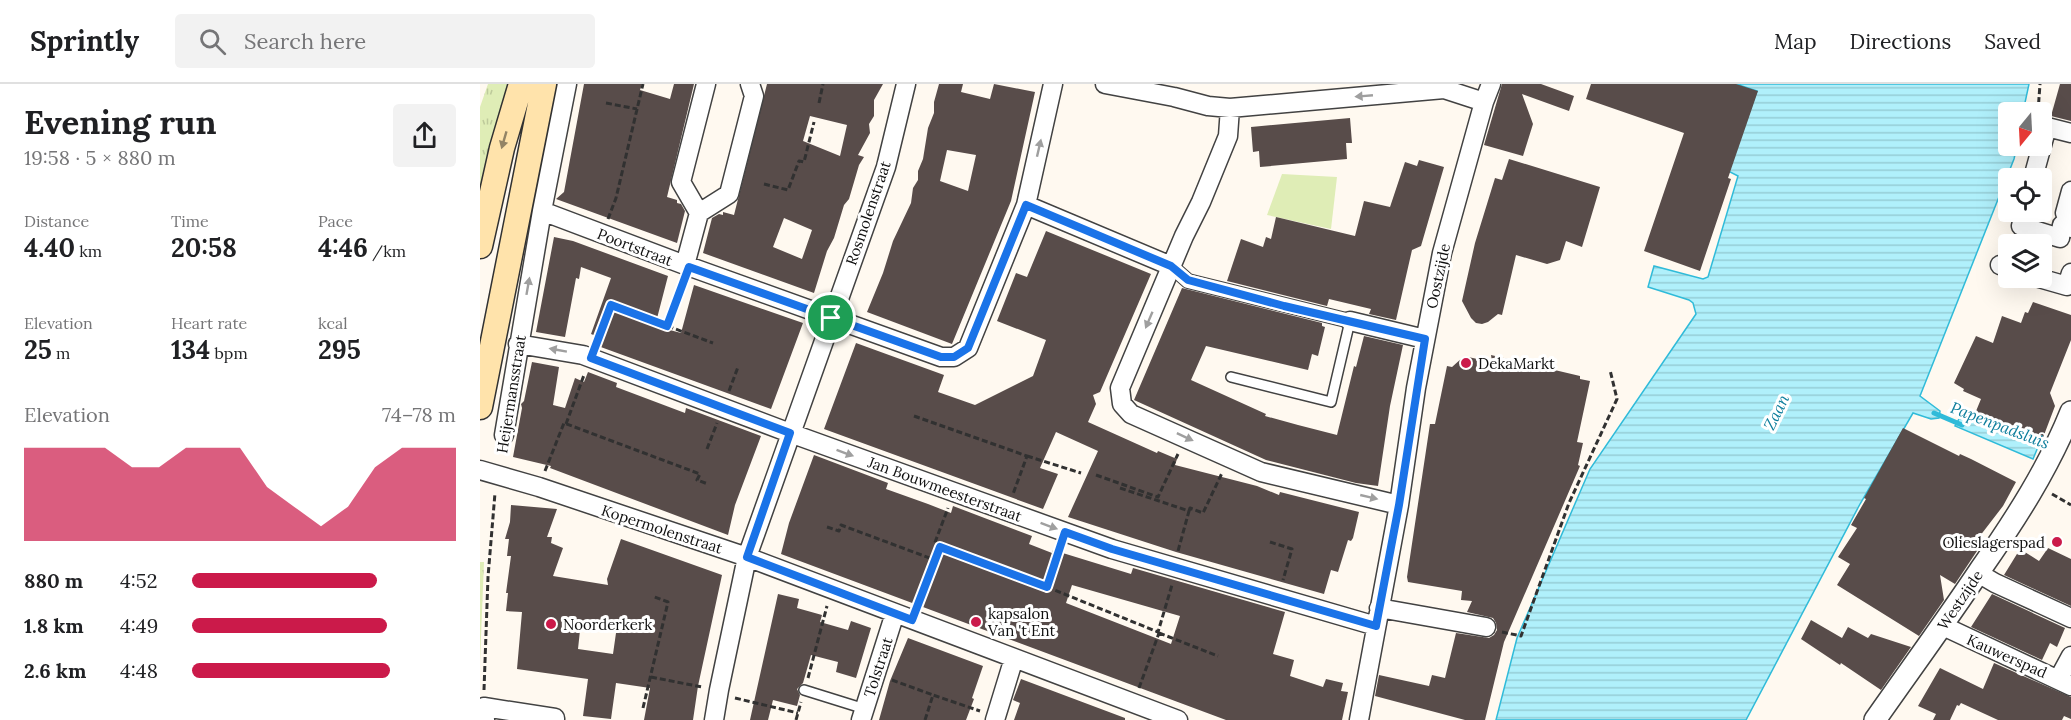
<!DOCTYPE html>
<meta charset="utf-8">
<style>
:root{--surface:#fff;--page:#f2f2f2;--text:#202124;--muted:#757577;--line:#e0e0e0;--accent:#cb1a4a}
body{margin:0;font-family:Lora,serif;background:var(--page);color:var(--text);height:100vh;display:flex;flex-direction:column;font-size:22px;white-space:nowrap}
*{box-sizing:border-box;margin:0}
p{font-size:20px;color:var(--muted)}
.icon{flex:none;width:33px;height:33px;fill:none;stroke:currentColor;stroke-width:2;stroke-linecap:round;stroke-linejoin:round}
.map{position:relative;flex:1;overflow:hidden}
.sheet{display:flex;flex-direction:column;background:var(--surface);width:480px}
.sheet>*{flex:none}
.needle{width:39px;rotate:198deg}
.tools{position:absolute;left:1518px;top:18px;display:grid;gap:12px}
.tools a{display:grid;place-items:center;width:54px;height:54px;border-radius:6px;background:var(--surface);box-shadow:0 6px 24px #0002;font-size:30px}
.pin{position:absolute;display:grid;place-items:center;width:51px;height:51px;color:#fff;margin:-26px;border:3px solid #fff;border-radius:50%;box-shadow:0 2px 6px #0007}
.round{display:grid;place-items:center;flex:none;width:63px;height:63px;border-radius:6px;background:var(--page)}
.head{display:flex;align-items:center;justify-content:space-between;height:102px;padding:0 24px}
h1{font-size:33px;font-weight:700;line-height:45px}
.figures{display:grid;grid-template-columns:repeat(3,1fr);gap:9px;height:102px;padding:6px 24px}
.figures div{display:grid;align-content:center}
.figures b{font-size:26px;font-weight:700}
.figures small{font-size:16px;font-weight:400}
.figures p{font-size:16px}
.chart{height:168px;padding:12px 24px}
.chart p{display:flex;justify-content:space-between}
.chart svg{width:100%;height:108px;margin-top:6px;fill:var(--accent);opacity:.7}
ul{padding:0 24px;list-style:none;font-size:20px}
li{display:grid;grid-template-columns:96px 72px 1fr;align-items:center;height:45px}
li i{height:15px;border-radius:8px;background:var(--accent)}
header{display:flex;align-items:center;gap:36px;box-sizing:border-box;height:84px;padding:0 30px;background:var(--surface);border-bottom:2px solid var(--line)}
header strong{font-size:28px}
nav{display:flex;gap:33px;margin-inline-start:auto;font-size:21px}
.search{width:420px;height:54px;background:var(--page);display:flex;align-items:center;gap:15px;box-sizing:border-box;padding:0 21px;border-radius:6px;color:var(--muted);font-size:22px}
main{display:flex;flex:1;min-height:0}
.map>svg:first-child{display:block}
</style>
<header>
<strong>Sprintly</strong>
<div class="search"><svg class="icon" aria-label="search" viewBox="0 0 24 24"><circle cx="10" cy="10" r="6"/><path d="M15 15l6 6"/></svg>Search here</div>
<nav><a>Map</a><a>Directions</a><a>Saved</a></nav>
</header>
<main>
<section class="sheet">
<div class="head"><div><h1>Evening run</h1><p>19:58 · 5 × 880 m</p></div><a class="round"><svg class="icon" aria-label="share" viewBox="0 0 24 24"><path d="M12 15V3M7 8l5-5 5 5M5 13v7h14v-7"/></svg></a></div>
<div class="figures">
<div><p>Distance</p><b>4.40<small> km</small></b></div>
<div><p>Time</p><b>20:58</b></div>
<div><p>Pace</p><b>4:46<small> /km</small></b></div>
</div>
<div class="figures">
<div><p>Elevation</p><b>25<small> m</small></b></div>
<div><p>Heart rate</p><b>134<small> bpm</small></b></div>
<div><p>kcal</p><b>295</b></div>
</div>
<div class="chart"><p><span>Elevation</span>74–78 m</p>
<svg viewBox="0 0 160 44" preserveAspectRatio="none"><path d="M0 44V6L10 6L20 6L30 6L40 14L50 14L60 6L70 6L80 6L90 22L100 30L110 38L120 30L130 14L140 6L150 6L160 6V44z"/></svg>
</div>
<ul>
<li><b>880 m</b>4:52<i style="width:70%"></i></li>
<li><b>1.8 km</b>4:49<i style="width:74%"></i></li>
<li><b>2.6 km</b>4:48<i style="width:75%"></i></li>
</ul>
</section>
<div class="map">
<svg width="1591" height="636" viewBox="0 0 1591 636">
<defs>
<pattern id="grass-tufts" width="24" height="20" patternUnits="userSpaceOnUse" patternTransform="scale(1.5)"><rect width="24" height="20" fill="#dfedb6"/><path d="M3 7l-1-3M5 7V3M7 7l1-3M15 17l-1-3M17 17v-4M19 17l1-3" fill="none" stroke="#beca9b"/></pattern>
<pattern id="water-rules" width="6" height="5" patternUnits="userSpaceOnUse" patternTransform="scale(1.5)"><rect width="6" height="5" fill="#b0f0fb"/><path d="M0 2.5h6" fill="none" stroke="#96cdd6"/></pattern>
</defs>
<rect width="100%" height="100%" fill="#fff9f0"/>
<path fill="url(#grass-tufts)" d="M8,0H30L0,114V23Z
M0,478H4L0,578Z"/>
<path fill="#dfedb6" d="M802,90L857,93L851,145L787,131Z"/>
<path fill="url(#water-rules)" stroke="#30bbd9" stroke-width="1.5" d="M1256,0H1549L1543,28H1528V62H1537L1534,75L1440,312L1460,327L1459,334L1451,335L1433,329L1380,420L1266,636H1016L1037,554L1110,385L1216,230L1213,219L1209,216L1168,203L1174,182L1223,195L1228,193L1258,92L1248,87L1277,7Z
M1479,335L1488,336L1558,363L1553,375L1475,342Z"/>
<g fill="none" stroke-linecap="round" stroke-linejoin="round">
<path stroke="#30bbd9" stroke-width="5" d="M1454,329L1482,341"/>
</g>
<path fill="#584c4a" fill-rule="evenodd" d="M104,0H162L160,6L190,15L194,0H214L187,113L197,116V119L201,120L205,127L197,159L76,115L84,108Z
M287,0H403L394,16V32L389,40L390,49L378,71L384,73L379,81L369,115L364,121L354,154L347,167L334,209L223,169L232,134L239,130L243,131V128L254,131ZM330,32L367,41L360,72L323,57ZM304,134L332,146L322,175L293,163Z
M459,0H483L481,8L510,15L514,0L555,8L531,117L472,260L387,228L403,189L413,157L431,119L433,104L438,96V87L443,75L448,44L454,29V18ZM467,66L496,71L488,107L460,97Z
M1022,0H1061L1094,12L1089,27L1042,10L1053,40L1043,72L1004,61Z
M1111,0H1256L1278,7L1248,94L1251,95L1220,187L1164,167L1204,49L1106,15Z
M1580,0H1591V37L1571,32Z
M870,34L872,59H866L867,75L780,83L779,67L773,68L771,43Z
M1029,75L1120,103L1102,163L1086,157L1080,176L1067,180L1036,171L1022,231L1018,230L1008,238L1002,240L996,239L991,234L982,217L995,159L1015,94L1022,96Z
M939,76L964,83L941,162L932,166L916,236L889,230L891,225L849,215L847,222L747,197L761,155L783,163L786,153L791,155L796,133L875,152L884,117L910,123L925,78L937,82Z
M566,147L671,190L620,308L613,311L616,320L608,338L677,369L678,367L697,375L695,381L777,402L799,411L800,408L879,428L873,454L871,457L868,456L858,488L851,486L844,510L696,468L588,433L618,367L576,348L560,384L578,390L563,425L344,345L376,259L464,291L458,308L495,321L553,292L566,256L517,237L536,189L547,193Z
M74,153L93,157L188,192L175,242L201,249L214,201L323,239L291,325L118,262L121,254L111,250L131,194L101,183L99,195L96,194L85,253L56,248Z
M702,204L842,239V242L845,243L838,272L832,270L828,286L726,262L711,296L786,330L785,332L818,341L857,351L874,282L876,283L884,252L923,261L910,322L898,402L876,399L786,376L654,316Z
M1553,218L1591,231V256L1570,309L1575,322L1561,359L1494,332L1501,315L1483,307L1484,305L1474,299L1496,252L1513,259L1522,232L1541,239L1545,228L1548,229Z
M1011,271L1100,292V295L1110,297L1097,358L1103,359L1098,381L1100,382L1024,558L1005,636H985L895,612L899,591L949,602L952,591L965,594L976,549L1009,554L1014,551L1017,546L1016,539L1013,534L987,528L992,517L981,516L982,507L928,498L927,493L950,340H955L967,282L972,283L982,274L988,273L1012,278Z
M52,278L79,283L73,321L85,324L95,294L104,298L108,288L137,299L136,303L205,329L206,324L281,352L255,421L248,451L70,384L71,382L33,373L42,324L41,320L44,317Z
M1423,344L1479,372L1480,370L1491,375L1536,398L1523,422L1493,461L1499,464L1475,500L1460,491L1464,516L1439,552L1357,501L1370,480L1358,473L1377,444L1371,441L1386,415L1384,414Z
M334,371L408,399L406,405L448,420L471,429L473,422L552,452L549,460L572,469L573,466L651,490L653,484L805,528L793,570L814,576L810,592L843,603L846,595L863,599L861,607L868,608L862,636H746L301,470L309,439ZM592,501L700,532L691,560L586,519Z
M31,421L77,425L67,453H72L71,459L83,464L73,492L128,501L127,495L141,455L242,491L218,602L213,636H164L170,604L136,599L131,635L103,632L108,595L37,585L42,528L26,527L28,509H26L31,472H27L29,455H25L30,438ZM101,537L137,542L133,570L98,565Z
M1568,464L1591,475V522L1524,491L1540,465L1559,477Z
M298,510L319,515L317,524L342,531L340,538L368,546L371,537L391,544L376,594L356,588L358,578L331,571L323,599L317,605L320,611L317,622L293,616L288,636H270Z
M1512,510L1585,544L1577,563L1570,559L1562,576L1491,543Z
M1331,536L1362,554L1368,543L1388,554L1391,550L1431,563L1401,606L1361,579L1360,581L1321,555Z
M428,554L503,582L492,614L494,615L486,636H399L410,597Z
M1514,579L1591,613V635L1584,632L1582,636H1518L1481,619L1479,622L1477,621L1470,636H1453L1456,630L1438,622L1460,584L1503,605Z
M541,595L645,634V636H534L540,619L533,616Z"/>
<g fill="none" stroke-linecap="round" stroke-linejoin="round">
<g stroke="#424242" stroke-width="12">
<path id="service" d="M751,293L851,318L870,237
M324,606L385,625"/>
</g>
<g stroke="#424242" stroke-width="16">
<path id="pedestrian" d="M691,182L708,197L870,237"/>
</g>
<g stroke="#424242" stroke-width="21">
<path id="minor" d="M625,0L694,13L728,22L750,24L964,5L1004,18
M750,24L748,52L721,118L704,152L640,304L642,320L651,330L781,388L919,421
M1553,94L1567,43L1591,49
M1591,107L1585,129L1591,131
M546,121L691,182
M62,127L205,181L461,273H474L488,264L546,121L573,0
M1545,128L1541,142L1580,154L1582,141L1591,144
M219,129L201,98L226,0
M205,181L219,129L249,110L274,12L270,0
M1520,181L1528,184
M1559,194L1587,202L1591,189
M870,237L945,255
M38,260L103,271L310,349L632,465L896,542
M24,351L62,127L87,0
M0,386L59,403L267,473L698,636
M1498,489L1515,499L1591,534
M899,524L1006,543
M1463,542L1591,602
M1578,596L1591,572
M5,636L4,623L75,634V636
M234,636L239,606L267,473L406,83L426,0
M381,636L415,529
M515,636L534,574
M879,636L919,421L936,304L962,169L1004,18L1011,0"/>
</g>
<g stroke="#424242" stroke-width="24">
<path id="tertiary" d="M1395,636C1430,586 1466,537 1500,486C1535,436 1568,385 1591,328"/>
</g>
<g stroke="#313131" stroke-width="27">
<path id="secondary" d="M0,162L22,64L41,0
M0,323L64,0"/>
</g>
<path stroke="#313131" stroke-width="3" stroke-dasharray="6 3" stroke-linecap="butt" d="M126,19L157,25
M339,19L343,0
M1558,28L1560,0
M284,100L308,106L319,77L324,78L334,38
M128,135L136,114L163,0
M187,242L203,199
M117,257L131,221L233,259
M249,307L258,283
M434,332L547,372L533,410
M86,340L104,291
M227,365L237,339
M547,372L601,389
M65,387L84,339L220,390L217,396L228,400
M616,391L678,413L698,370
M640,404L709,427L698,467
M1572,410L1591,421
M709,427L710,424L723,429L742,389
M347,443L359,447L361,441L455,476
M790,458L812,465L803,496
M460,463L454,461L468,424
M567,503L678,548L692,501
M438,520L460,463L567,503L579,465
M1022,548L1041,552L1089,419L1137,315L1130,286
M679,549L738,572
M171,593L222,603
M328,594L347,522
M412,596L453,611
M659,604L679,549
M4,606L8,493L15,409
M255,614L318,629
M163,624L188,518L172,512
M316,636L321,618
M445,636L453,611L500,627"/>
<use href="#service" stroke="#fff" stroke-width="9"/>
<use href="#pedestrian" stroke="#fff" stroke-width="14"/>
<use href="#minor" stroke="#fff" stroke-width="18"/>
<use href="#tertiary" stroke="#fff" stroke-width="21"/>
<use href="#secondary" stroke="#ffe3ab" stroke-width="24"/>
</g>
<defs><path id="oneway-solid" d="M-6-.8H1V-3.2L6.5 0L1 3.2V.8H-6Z" transform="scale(1.5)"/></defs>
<g fill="#9f9f9f">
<use href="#oneway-solid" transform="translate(884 12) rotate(175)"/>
<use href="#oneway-solid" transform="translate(559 64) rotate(-77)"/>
<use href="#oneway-solid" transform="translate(48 202) rotate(-80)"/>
<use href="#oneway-solid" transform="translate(669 236) rotate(113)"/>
<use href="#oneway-solid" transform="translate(78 266) rotate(-170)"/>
<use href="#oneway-solid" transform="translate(705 353) rotate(25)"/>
<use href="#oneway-solid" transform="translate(365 369) rotate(20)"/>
<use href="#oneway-solid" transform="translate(889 413) rotate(13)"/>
<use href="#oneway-solid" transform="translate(569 442) rotate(20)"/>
</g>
<use fill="#938465" href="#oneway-solid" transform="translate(24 56) rotate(106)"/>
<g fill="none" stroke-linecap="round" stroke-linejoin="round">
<g stroke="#fff" stroke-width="12">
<path id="route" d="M546,121L691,182L708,196L804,222L945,255L919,421L896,542L632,465L585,448L567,503L460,463L432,536L267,473L310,349L111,274L131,221L187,242L209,183L461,273H474L488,264Z"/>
</g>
<use href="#route" stroke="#1a73e8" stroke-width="8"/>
</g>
<g fill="#cb1a4a" stroke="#fff" stroke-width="2">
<circle cx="986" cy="279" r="6"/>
<circle cx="1577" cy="458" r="6"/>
<circle cx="496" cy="538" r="6"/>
<circle cx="71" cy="540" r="6"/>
</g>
<g text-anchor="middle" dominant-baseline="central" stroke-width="6" stroke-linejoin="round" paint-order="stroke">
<g font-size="15" fill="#0f0f0f" stroke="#fff">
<text transform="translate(388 129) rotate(-71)">Rosmolenstraat</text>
<text transform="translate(155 163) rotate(21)">Poortstraat</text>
<text transform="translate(958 192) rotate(-78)">Oostzijde</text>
<text transform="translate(31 310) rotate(-81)">Heijermansstraat</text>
<text transform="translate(465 405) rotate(20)">Jan Bouwmeesterstraat</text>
<text transform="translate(182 445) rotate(18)">Kopermolenstraat</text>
<text transform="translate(1480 516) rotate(-56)">Westzijde</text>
<text transform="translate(1527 572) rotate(24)">Kauwerspad</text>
<text transform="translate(398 583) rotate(-72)">Tolstraat</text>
</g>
<g font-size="15" fill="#0f0f0f" stroke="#fff" text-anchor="start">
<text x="998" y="279">DekaMarkt</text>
<text x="1565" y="458" text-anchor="end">Olieslagerspad</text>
<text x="508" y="529">kapsalon<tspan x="508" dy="17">Van 't Ent</tspan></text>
<text x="83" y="540">Noorderkerk</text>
</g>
<g font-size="16" font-style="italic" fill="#0c7d9c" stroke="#fff">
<text transform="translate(1296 328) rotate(-64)">Zaan</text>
<text transform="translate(1520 341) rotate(21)">Papenpadsluis</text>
</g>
</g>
</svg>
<div class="tools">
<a><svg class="needle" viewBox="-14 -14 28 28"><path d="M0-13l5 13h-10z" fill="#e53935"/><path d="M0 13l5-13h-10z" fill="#757577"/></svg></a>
<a><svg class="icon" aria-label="locate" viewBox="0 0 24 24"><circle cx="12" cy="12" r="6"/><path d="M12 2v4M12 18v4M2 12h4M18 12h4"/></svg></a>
<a><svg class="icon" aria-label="layers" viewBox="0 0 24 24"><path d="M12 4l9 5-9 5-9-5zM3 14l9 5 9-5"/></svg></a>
</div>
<div class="pin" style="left:351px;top:234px;background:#1e9e55"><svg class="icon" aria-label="arrive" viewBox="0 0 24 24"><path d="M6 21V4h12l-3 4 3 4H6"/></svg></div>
</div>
</main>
